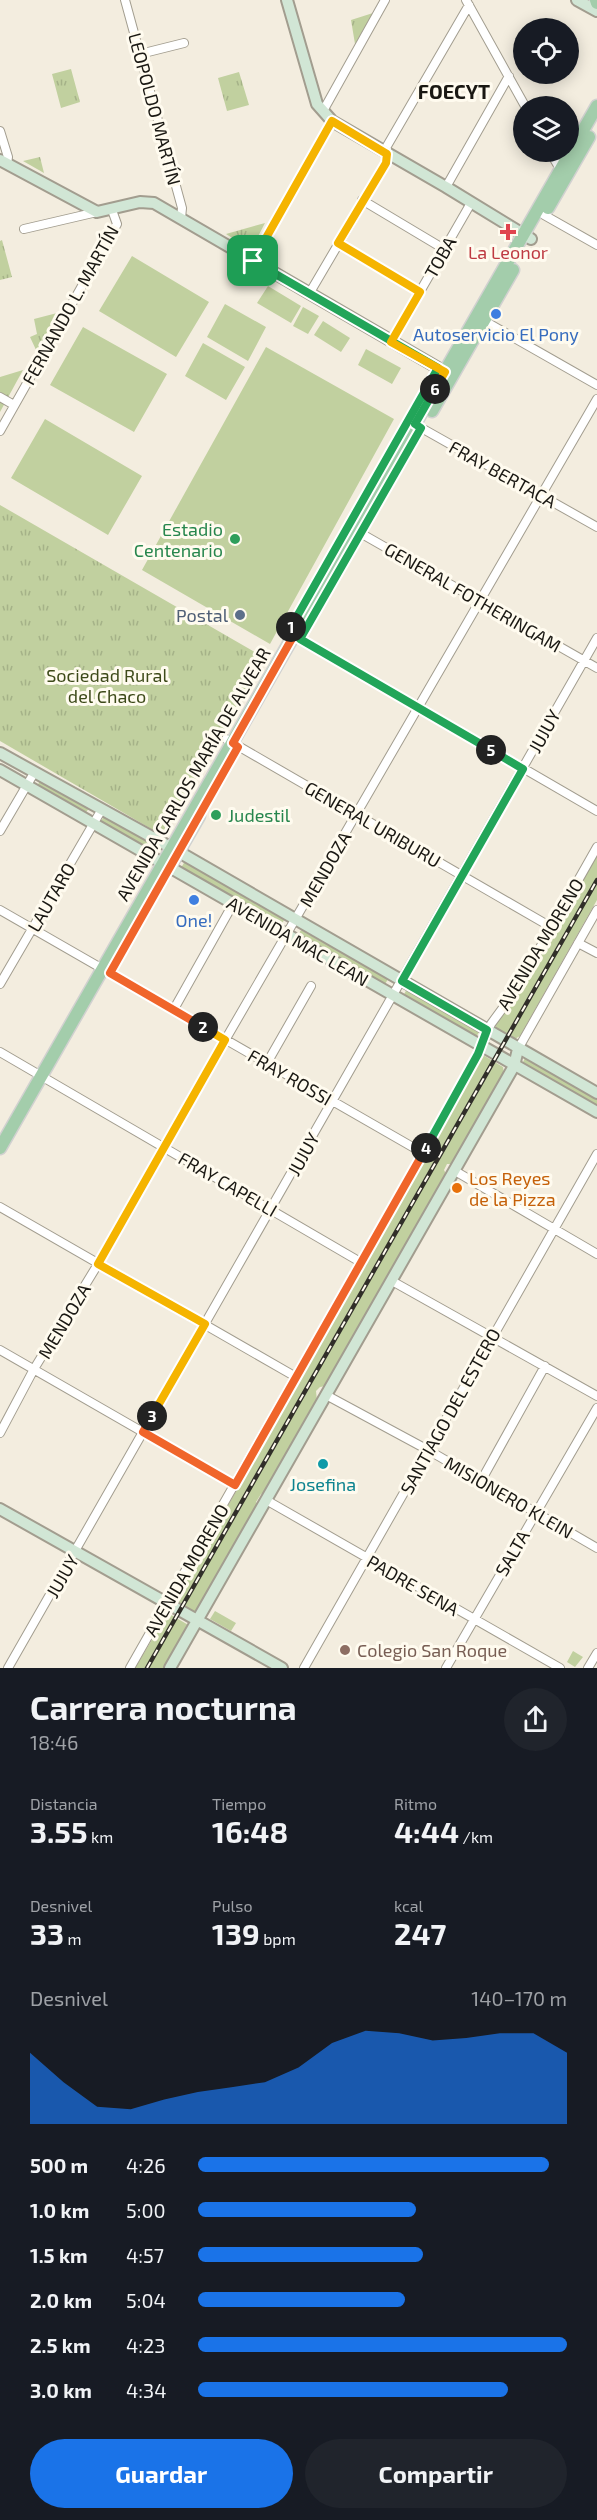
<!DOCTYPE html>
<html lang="es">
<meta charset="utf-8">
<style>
:root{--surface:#171b24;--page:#20242c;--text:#f1f3f6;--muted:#9ea1a6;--accent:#1a73e8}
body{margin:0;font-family:"Exo 2",sans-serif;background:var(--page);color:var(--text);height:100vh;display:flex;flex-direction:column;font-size:22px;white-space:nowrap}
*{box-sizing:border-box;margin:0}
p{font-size:20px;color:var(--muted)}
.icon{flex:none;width:33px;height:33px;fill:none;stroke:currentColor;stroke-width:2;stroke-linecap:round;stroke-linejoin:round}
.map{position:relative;height:1668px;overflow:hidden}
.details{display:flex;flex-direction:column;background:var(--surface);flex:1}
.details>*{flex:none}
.buttons{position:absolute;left:513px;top:18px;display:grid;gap:12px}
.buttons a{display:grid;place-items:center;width:66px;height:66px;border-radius:50%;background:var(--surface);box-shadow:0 3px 15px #0003;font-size:30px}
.pin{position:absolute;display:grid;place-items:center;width:51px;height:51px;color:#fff;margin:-26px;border-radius:12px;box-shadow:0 3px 9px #0006}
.km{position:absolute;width:30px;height:30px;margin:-15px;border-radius:50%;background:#222;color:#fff;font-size:16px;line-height:30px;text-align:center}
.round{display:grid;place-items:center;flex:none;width:63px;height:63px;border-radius:32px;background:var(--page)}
.head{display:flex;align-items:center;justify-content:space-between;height:102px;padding:0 30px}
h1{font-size:33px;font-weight:700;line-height:45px}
.stats{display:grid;grid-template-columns:repeat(3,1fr);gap:9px;height:102px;padding:6px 30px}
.stats div{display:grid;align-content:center}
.stats b{font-size:30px;font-weight:700}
.stats small{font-size:16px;font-weight:400}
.stats p{font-size:16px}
.chart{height:168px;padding:12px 30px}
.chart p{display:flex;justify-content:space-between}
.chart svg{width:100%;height:108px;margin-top:6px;fill:var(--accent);opacity:.7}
.button{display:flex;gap:12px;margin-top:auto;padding:12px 30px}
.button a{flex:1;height:69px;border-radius:36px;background:var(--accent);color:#fff;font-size:24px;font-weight:700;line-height:69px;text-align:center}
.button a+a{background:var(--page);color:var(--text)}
ul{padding:0 30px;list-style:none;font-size:20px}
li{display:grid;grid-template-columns:96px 72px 1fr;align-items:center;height:45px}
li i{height:15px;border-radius:8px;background:var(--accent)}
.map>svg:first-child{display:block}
</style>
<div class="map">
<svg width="597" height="1668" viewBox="0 0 597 1668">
<defs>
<pattern id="park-tufts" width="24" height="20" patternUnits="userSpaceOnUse" patternTransform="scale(1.5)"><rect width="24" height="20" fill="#c1d09f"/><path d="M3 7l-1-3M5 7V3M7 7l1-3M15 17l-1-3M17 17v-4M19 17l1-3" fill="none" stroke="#a5b288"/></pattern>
</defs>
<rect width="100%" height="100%" fill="#f3eddf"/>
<path fill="#c1d09f" d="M132,256L209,302L176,357L99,311Z
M268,286L301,306L291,323L257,303Z
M225,304L266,327L248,361L207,337Z
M303,307L319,316L308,334L293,326Z
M323,321L350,338L341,352L314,335Z
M83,327L167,374L134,432L50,385Z
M203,343L245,367L226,400L185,376Z
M266,347L394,419L270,644L142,570Z
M366,349L401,368L392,384L358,365Z
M45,419L142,476L108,535L11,478Z
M40,780L89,808L85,814L37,787Z
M104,816L152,844L148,851L100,823Z
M597,855V900L520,1036L513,1040L503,1035L496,1029V1021L513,1000Z
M185,861L281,916L284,920L282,924H277L181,868Z
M301,930L388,979L384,986L297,937Z
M407,989L479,1032L475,1039L403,996Z
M483,1055L503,1067L504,1073L452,1164H447L444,1170L448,1178L326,1386L320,1387L316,1391L317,1401L268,1491L261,1494L256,1502L258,1505L199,1612L191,1614L175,1606L174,1601Z
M525,1058L597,1099V1107L521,1066Z
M215,1611L236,1623L231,1631L210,1619Z
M168,1613L190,1626L164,1668H135Z
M573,1651L583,1657L575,1667L567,1662Z"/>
<path fill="url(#park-tufts)" d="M373,13L355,44L351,20Z
M71,69L80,102L61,108L52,74Z
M239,72L249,105L227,111L218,78Z
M40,157L44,173L23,161Z
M265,223L251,250L226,234Z
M2,240L12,277L0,280V241Z
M57,313L37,352L30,337L37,334L34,319Z
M23,370L0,412V377Z
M0,505L265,658L166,832L160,834L0,741Z"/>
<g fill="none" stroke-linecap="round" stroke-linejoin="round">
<g stroke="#a29d8f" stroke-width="10">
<path id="street" d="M125,0L182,208L181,218
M466,0L525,106
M140,54L184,43
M323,111L385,0
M0,131L8,157L7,164
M550,152L560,169
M446,187L509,76
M362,200L444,249
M544,215L597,245
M24,229L97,212
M338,243L420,292
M253,261L332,121
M309,294L386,163L387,146L469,5
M481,319L597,385
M391,342L471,203
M0,397L14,405
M409,421L597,527
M0,431L117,224L112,210
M348,526L597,668
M288,632L597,811
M226,739L551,927
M0,831L34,773
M0,910L423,1153
M578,943L597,953
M0,984L102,809
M174,1009L233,904
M518,1049L597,910
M0,1052L362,1263
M267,1063L311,986
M455,1171L597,1254
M0,1207L296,1377
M392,1281L597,1396
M0,1350L235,1485
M326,1395L428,1450L597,1548
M0,1433L34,1369L98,1264L195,1092L597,399
M481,1481L545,1366
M266,1500L560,1668
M8,1668L597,638
M130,1668L423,1153L478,1054L491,1024L516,990L597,847
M304,1668L597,1154
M446,1668L597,1408
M588,1668L597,1653"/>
</g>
<g stroke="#a29d8f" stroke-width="14">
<path id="secondary" d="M287,0L317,104L332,121L446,187L531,239
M577,0L597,11
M0,160L97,212L140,202L154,203L445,372
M0,753L179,852L597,1093
M0,770L597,1112
M0,1509L282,1668
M170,1668L514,1066L518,1049"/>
</g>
<g stroke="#d1d1d0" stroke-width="15">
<path id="primary" d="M596,0L597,3
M548,208L589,137
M432,411L513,270
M169,868L199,816
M0,1148L597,106"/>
</g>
<use href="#street" stroke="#fff" stroke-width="8"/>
<use href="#secondary" stroke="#d1e6d5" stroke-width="10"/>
<use href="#primary" stroke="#a3cdab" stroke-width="12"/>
<g stroke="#312f29" stroke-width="4.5">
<path id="rail" d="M147,1668L597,880"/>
</g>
<use href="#rail" stroke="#fffbef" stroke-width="2" stroke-dasharray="7" stroke-linecap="butt"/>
</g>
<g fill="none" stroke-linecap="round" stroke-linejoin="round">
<g stroke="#fff" stroke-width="12">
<path id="split-1" d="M253,261L438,368L291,627"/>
</g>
<g stroke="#fff" stroke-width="12">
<path id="split-2" d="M203,1027L110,973L238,747L233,743L294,635L288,632L291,627"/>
</g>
<g stroke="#fff" stroke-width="12">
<path id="split-3" d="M152,1416L205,1324L98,1264L225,1040L203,1027"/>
</g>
<g stroke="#fff" stroke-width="12">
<path id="split-4" d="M152,1416L143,1432L235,1485L426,1148"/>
</g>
<g stroke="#fff" stroke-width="12">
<path id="split-5" d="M426,1148L478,1054L487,1030L402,981L523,769L491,750"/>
</g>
<g stroke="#fff" stroke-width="12">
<path id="split-6" d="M435,389L415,424L421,428L300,639L491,750"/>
</g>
<g stroke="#fff" stroke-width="12">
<path id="split-7" d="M253,261L332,121L387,154L386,163L338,243L420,292L391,342L445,372L435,389"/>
</g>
<use href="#split-1" stroke="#22a559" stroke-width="8"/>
<use href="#split-2" stroke="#f0652b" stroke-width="8"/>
<use href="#split-3" stroke="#f5b400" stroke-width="8"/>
<use href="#split-4" stroke="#f0652b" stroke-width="8"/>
<use href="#split-5" stroke="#22a559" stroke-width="8"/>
<use href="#split-6" stroke="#22a559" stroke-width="8"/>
<use href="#split-7" stroke="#f5b400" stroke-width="8"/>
</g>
<path fill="#e0444e" stroke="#fffbef" stroke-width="2" d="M505 223h6v6h6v6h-6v6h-6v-6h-6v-6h6z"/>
<g fill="#3f7fe0" stroke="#fffbef" stroke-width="2">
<circle cx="496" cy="314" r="6"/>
<circle cx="194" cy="900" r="6"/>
</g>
<g fill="#2e9e5b" stroke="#fffbef" stroke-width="2">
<circle cx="235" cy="539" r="6"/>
<circle cx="216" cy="815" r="6"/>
</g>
<circle fill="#5c6f8a" stroke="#fffbef" stroke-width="2" cx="240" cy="615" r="6"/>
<circle fill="#e8710a" stroke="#fffbef" stroke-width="2" cx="457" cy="1188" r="6"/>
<circle fill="#0f9aa8" stroke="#fffbef" stroke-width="2" cx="323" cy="1464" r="6"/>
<circle fill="#8d6e63" stroke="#fffbef" stroke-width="2" cx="345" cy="1650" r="6"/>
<g text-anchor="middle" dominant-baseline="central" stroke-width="6" stroke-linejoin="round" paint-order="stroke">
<g font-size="18" fill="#1a1813" stroke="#fffbef">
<text transform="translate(155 109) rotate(75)">LEOPOLDO MARTÍN</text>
<text transform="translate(440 257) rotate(-60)">TOBA</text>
<text transform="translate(70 305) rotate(-61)">FERNANDO L. MARTÍN</text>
<text transform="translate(503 474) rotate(29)">FRAY BERTACA</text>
<text transform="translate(473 597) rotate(30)">GENERAL FOTHERINGAM</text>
<text transform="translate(544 731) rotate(-61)">JUJUY</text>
<text transform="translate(193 774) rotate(-60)">AVENIDA CARLOS MARÍA DE ALVEAR</text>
<text transform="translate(373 824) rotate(30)">GENERAL URIBURU</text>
<text transform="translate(325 869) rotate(-60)">MENDOZA</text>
<text transform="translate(51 897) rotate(-60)">LAUTARO</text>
<text transform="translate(298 941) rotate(30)">AVENIDA MAC LEAN</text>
<text transform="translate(540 944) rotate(-59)">AVENIDA MORENO</text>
<text transform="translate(290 1077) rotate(30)">FRAY ROSSI</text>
<text transform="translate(303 1154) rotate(-61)">JUJUY</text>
<text transform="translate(228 1184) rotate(30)">FRAY CAPELLI</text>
<text transform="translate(64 1321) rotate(-59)">MENDOZA</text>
<text transform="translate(450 1411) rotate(-61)">SANTIAGO DEL ESTERO</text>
<text transform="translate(509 1497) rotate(30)">MISIONERO KLEIN</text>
<text transform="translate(512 1553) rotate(-60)">SALTA</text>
<text transform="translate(186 1570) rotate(-60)">AVENIDA MORENO</text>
<text transform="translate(62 1576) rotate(-60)">JUJUY</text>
<text transform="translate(413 1585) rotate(30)">PADRE SENA</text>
</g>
<g font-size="18" fill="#be3a42" stroke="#fffbef">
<text x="508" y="252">La Leonor</text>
</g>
<g font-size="18" fill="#366cbe" stroke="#fffbef">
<text x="496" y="334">Autoservicio El Pony</text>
<text x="194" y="920">One!</text>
</g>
<g font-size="18" fill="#27864d" stroke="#fffbef" text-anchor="end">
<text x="223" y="529">Estadio<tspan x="223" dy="21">Centenario</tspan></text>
<text x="228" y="815" text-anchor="start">Judestil</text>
</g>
<g font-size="18" fill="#4e5e75" stroke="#fffbef" text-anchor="end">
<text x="228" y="615">Postal</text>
</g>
<g font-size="18" fill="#3d4a19" stroke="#fffbef">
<text x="107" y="675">Sociedad Rural<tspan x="107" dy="21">del Chaco</tspan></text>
</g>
<g font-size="18" fill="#c56008" stroke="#fffbef" text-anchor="start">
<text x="469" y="1178">Los Reyes<tspan x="469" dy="21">de la Pizza</tspan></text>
</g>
<g font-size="18" fill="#0d838f" stroke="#fffbef">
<text x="323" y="1484">Josefina</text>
</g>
<g font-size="18" fill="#785e54" stroke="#fffbef" text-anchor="start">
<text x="357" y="1650">Colegio San Roque</text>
</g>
<g font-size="20" font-weight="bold" fill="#1a1813" stroke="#fffbef">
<text x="454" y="91">FOECYT</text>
</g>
</g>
</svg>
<div class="buttons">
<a><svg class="icon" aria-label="locate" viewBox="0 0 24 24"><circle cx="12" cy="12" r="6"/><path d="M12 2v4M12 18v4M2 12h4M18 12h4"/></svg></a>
<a><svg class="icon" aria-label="layers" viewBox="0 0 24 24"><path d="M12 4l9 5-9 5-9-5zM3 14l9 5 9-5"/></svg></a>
</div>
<div class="pin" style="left:253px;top:261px;background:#1e9e55"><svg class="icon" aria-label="arrive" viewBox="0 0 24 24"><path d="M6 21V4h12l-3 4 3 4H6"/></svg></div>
<b class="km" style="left:291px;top:627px">1</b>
<b class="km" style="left:203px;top:1027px">2</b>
<b class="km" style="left:152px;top:1416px">3</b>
<b class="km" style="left:426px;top:1148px">4</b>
<b class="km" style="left:491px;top:750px">5</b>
<b class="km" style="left:435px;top:389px">6</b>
</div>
<section class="details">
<div class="head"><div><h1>Carrera nocturna</h1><p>18:46</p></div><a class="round"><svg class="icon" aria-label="share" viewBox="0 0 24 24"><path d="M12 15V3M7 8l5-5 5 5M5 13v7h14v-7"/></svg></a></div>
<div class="stats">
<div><p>Distancia</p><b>3.55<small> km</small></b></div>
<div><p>Tiempo</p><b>16:48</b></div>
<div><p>Ritmo</p><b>4:44<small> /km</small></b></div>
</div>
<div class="stats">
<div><p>Desnivel</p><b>33<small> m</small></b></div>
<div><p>Pulso</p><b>139<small> bpm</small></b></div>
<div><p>kcal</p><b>247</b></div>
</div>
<div class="chart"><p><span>Desnivel</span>140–170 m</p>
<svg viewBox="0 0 160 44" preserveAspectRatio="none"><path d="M0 44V15L10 27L20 37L30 38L40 34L50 31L60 29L70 27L80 21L90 11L100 6L110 7L120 10L130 9L140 7L150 7L160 15V44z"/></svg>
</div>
<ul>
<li><b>500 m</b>4:26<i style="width:95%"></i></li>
<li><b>1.0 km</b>5:00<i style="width:59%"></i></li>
<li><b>1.5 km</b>4:57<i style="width:61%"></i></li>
<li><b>2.0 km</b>5:04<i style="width:56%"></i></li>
<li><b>2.5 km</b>4:23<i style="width:100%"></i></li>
<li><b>3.0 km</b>4:34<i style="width:84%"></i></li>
</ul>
<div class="button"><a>Guardar</a><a>Compartir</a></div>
</section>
